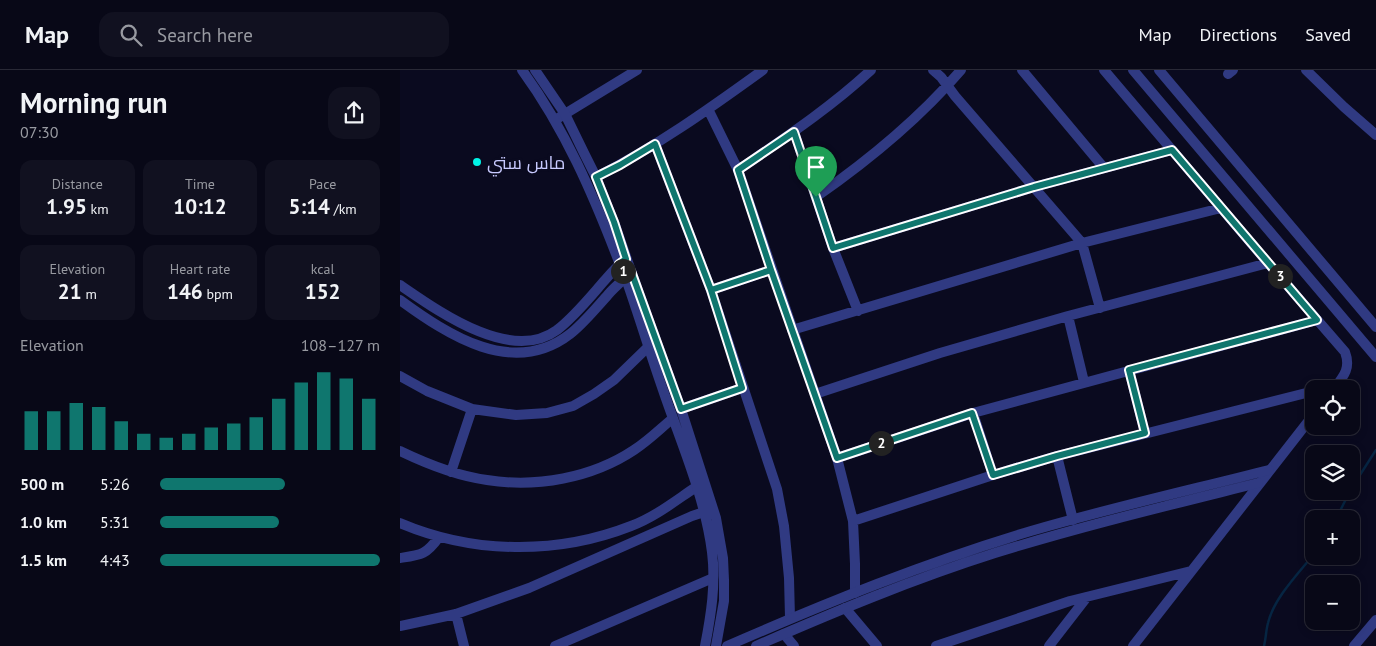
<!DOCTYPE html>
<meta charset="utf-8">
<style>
:root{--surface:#080817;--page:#111120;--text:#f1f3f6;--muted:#989aa1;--line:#292936;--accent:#0f766e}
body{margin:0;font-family:"PT Sans",Cairo,sans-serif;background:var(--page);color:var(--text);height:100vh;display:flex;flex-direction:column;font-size:19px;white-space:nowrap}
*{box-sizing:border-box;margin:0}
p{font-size:16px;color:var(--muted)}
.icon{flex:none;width:28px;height:28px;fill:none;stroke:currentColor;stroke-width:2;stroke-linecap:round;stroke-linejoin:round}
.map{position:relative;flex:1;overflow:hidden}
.drawer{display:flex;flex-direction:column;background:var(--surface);width:400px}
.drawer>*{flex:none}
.buttons{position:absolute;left:905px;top:310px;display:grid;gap:10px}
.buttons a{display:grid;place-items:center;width:55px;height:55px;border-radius:10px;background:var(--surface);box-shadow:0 2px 8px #0003,0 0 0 1px var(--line);font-size:25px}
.pin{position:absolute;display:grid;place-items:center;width:42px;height:42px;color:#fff;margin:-51px -21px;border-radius:50% 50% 50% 0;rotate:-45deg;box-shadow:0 0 5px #0007}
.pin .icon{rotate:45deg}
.km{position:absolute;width:25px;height:25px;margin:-12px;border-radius:50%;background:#222;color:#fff;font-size:14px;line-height:25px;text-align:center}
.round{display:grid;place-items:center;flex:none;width:52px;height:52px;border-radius:15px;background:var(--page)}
.headline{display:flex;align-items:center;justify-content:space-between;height:85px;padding:0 20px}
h1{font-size:28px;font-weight:600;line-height:38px}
.metrics{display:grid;grid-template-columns:repeat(3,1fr);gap:8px;height:85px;padding:5px 20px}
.metrics div{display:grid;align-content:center;border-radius:12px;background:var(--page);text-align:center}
.metrics b{font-size:21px;font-weight:600}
.metrics small{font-size:14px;font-weight:400}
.metrics p{font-size:14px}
.chart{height:140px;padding:10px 20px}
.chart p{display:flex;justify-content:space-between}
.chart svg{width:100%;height:90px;margin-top:5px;stroke:var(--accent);stroke-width:6}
ul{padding:0 20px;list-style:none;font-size:16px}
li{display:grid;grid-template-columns:80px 60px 1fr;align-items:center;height:38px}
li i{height:12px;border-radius:6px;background:var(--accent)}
header{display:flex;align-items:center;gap:30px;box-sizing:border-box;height:70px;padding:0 25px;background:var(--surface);border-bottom:1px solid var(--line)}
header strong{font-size:24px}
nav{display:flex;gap:28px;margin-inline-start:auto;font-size:18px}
.search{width:350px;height:45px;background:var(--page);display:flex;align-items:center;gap:12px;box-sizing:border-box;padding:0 18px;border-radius:15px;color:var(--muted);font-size:19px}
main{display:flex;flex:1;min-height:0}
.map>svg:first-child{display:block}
</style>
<header>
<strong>Map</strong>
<div class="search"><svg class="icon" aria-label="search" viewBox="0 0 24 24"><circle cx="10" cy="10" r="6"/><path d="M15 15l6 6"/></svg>Search here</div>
<nav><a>Map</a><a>Directions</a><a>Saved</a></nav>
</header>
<main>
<section class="drawer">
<div class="headline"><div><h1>Morning run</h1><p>07:30</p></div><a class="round"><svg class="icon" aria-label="share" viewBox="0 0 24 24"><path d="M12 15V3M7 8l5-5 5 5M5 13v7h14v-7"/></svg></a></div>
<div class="metrics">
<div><p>Distance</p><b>1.95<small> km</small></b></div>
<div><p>Time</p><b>10:12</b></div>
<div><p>Pace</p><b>5:14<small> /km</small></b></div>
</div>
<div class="metrics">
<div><p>Elevation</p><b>21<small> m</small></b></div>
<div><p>Heart rate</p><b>146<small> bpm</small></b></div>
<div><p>kcal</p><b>152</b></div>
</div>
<div class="chart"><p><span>Elevation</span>108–127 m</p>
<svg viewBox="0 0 160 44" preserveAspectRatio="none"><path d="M5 44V25M15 44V25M25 44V21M35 44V23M45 44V30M55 44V36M65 44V38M75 44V36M85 44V33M95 44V31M105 44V28M115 44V19M125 44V11M135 44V6M145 44V9M155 44V19"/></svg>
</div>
<ul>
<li><b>500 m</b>5:26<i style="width:57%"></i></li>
<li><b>1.0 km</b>5:31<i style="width:54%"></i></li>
<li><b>1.5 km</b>4:43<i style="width:100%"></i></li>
</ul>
</section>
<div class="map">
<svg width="976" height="576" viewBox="0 0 976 576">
<rect width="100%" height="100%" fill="#0a0a1f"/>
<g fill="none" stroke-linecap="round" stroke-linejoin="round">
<path stroke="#062542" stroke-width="2.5" d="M951,419L976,380
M936,449L950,421
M864,576C866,568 866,560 868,553C874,528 898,504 914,484"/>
<path stroke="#303a82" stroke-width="10" d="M533,0L541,7L555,26L682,173L700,238
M622,0L704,98
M704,0L868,193L945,282C951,298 944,306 934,319
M906,0L944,37L976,65
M828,4L833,0
M308,39L338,100L437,388L453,451L455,494V523
M155,50L237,0
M394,62L433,178L458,241
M255,74L311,220L377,419L384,456L389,508L390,548
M338,100C383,69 430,38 471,0
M196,107C256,77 309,39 363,0
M416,127C469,90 519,49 561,0
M433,178L634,117L772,80
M311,220L371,200
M668,246L684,312
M392,260L682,173L821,138
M729,300L745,363
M0,306L27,321L72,339L116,345L147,343L173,336L194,324L214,310L248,277
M922,319L937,315
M415,324L540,283L668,246L868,193
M281,339L342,318
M573,343L593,405
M0,381C27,394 57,406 87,410C136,418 192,408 234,380C248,371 260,359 272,349
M657,386L673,450
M437,388L573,343L917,250
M51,402L72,339
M453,451L593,405L657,386L914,321
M0,453C73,484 157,485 231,456C255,447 275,431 296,417
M0,488C21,485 26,485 39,467
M445,538L477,576
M56,544L64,576
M0,556L56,544L129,518L292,446L304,442
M384,564L394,576
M155,576L313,508
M536,576L670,531L791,501
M649,576L687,527
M733,576L914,344"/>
<path stroke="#303a82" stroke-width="10" d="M122,0C165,59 193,124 219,192C221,198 224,203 226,209C239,246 250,283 263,320C281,373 305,427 312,482C316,514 311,545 305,576
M135,0L165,44L184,83L196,107L214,152L231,201L281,339L316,448L323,488L324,510V531L316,576
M733,0L976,287
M759,0L976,257
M0,215C38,241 111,294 157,260C175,246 190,227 205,210C211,203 217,196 224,191
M0,230C48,265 113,308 170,264C183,254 195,239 207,226C213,218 222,212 228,204
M327,576C426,533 527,492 631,461C710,438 790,420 869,400
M356,576C434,542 513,509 595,483C682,456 770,435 858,413
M954,576L976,550"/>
</g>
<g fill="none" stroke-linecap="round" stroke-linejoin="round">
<g stroke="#fff" stroke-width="10">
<path id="route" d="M416,127L394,62L338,100L371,200L311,220L342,318L281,339L231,201L226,208L219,194L226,189L214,152L196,107L220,95L255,74L311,220L371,200L437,388L572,343L593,405L657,386L745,363L729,300L917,250L772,80L634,117L433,178L416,127"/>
</g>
<use href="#route" stroke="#0f766e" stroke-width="6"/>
</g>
<circle fill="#00f3e6" stroke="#0a0a1f" stroke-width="2" cx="77" cy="92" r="5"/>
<g text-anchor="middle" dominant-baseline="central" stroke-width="5" stroke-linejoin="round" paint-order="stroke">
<g font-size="18" fill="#c8caff" stroke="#0a0a1f" text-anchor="start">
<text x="87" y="92">ماس ستي</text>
</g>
</g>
</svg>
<div class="buttons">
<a><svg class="icon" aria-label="locate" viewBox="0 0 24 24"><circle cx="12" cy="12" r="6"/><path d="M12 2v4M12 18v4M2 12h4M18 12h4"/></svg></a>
<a><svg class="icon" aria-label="layers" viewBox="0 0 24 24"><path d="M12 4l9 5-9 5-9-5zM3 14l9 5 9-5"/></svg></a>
<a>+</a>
<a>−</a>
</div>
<div class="pin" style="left:416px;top:127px;background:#1e9e55"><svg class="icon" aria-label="arrive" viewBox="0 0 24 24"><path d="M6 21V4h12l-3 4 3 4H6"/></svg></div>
<b class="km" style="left:223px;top:201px">1</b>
<b class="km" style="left:481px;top:373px">2</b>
<b class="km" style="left:880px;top:206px">3</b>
</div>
</main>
